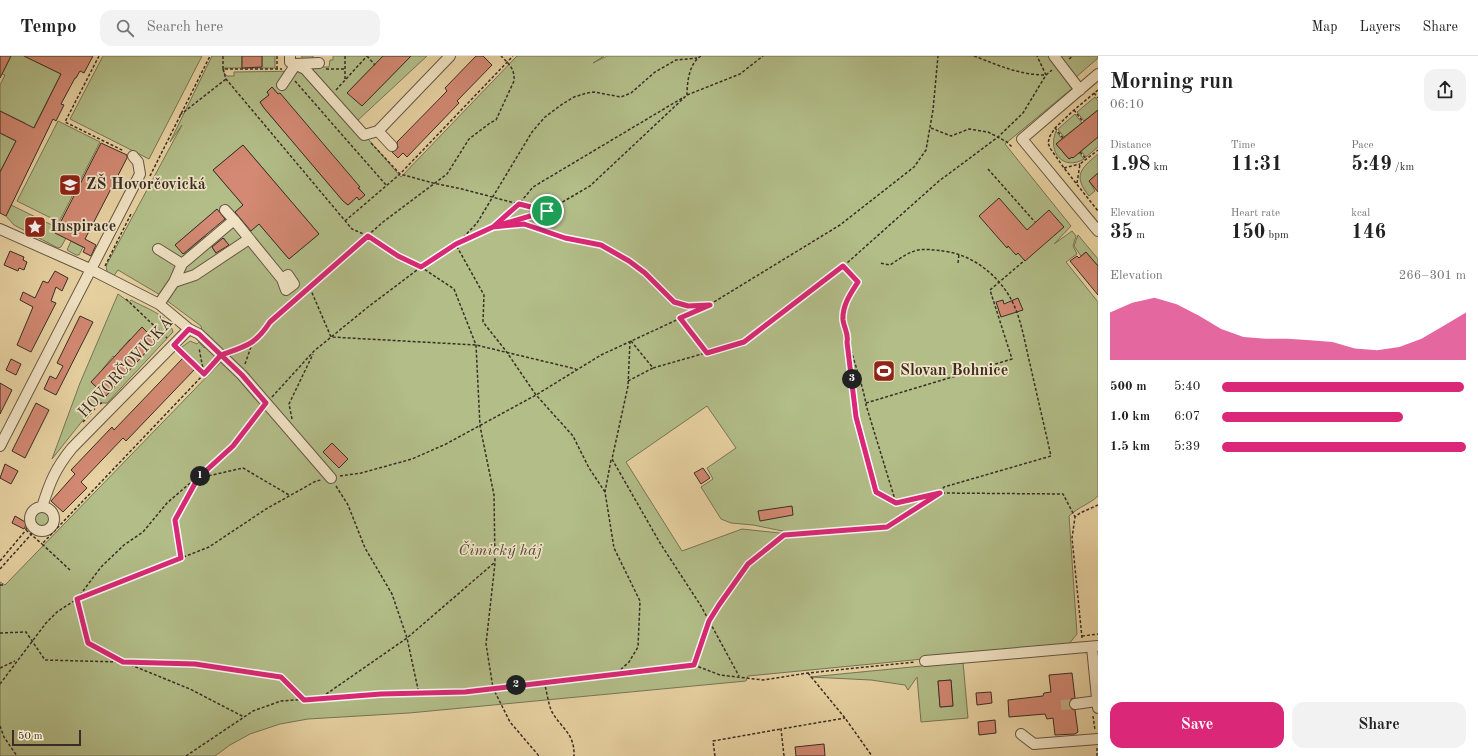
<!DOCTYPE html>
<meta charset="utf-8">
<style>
:root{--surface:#fff;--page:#f2f2f2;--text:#222;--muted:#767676;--line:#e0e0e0;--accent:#db2777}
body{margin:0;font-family:"Old Standard TT",serif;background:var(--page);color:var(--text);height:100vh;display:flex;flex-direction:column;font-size:15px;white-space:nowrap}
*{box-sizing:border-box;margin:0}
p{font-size:13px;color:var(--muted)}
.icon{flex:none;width:22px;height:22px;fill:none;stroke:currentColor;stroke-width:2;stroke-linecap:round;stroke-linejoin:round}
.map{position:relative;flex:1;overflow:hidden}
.drawer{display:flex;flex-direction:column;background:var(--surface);width:380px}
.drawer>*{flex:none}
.scale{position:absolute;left:12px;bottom:10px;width:69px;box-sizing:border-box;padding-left:4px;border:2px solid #392d26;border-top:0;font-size:11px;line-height:14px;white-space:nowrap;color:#392d26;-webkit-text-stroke:3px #f0e2c3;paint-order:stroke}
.pin{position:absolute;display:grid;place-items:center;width:34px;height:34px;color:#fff;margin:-17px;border:2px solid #fff;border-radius:50%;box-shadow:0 1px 4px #0007}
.km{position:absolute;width:20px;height:20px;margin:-10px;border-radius:50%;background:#222;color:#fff;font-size:11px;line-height:20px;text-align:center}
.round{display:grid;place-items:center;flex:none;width:42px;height:42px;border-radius:12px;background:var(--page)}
.summary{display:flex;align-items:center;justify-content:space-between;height:68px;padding:0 12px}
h1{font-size:22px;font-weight:800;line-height:30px}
.stats{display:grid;grid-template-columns:repeat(3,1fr);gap:6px;height:68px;padding:4px 12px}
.stats div{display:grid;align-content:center}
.stats b{font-size:20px;font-weight:800}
.stats small{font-size:11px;font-weight:400}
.stats p{font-size:11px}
.chart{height:112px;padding:8px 12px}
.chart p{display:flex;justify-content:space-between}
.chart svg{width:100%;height:72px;margin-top:4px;fill:var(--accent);opacity:.7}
.primary-button{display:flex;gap:8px;margin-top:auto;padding:8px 12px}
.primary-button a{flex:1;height:46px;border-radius:12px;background:var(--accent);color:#fff;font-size:16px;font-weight:800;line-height:46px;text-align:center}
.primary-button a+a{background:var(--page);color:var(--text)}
ul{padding:0 12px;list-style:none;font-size:13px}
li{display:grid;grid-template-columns:64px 48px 1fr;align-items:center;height:30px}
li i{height:10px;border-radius:5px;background:var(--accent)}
header{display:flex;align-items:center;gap:24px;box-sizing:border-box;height:56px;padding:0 20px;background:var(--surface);border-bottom:1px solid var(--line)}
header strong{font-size:19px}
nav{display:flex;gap:22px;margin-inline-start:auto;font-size:14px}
.search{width:280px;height:36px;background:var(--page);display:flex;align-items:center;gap:10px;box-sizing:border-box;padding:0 14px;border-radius:12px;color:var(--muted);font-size:15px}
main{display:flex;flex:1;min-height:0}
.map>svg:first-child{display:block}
</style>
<header>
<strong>Tempo</strong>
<div class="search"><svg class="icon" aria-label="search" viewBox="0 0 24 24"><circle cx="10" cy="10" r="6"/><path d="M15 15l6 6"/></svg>Search here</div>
<nav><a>Map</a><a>Layers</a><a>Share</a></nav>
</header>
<main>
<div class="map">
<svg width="1098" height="700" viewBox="0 0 1098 700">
<rect width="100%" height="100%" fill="#e8d2a2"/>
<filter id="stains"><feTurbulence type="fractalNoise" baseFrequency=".005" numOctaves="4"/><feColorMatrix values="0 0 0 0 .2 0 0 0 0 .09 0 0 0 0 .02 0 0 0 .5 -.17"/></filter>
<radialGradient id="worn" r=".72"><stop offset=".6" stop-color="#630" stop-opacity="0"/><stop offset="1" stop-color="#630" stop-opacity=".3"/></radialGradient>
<path fill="#b2bd88" stroke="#767557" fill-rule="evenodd" d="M11,0H24L61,18L30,79L21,75L25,67L0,55V29L5,19L2,18Z
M103,0H202L149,103L70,63Z
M212,0H242V12L262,11V0H275V12H224V17L227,20H234V16L309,15L401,121L517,0H604L593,7L607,0H1098V2L1075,22V30L1005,88L1071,170L1054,188L1072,175L1076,180L1073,190L1077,198L1066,206L1098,246V440C1088,449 1080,450 1069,460L1077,578L1068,589L748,620L746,625L409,657L308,663L280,668L250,678L230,689L215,700H0V526L5,529L222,305L252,334L257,328L202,275L201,270L166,244L167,243L118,214L113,221C108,218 105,214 107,208L182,69L170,86ZM272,31L365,139L359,144L357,141L348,149L343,145L264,52L260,46L269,39L267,36ZM243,89L319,178L289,203L259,168L249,176L233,158L243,149L213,114ZM217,153L228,166L208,183L205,180L184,198L175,189ZM224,182L229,190L217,199L212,191ZM707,350L736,392L707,412L713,423L701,431L721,463L731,467L753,469L807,480L742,473L682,495L626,406ZM332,388L348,403L339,412L324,396Z
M301,0H313V4L320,11H329L330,4H333V0H383L348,36L362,50L411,0H427L357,65Z
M1095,41L1098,45V54L1084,65L1077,56Z
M1075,58L1082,67L1064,81L1058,73Z
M58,65L100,86L59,166L17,145Z
M1056,75L1062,83L1056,88L1069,103L1079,97L1084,103C1064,115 1047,97 1056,75Z
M0,77L16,85L0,116Z
M1098,81V91L1086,101L1081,95L1087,90V88Z
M1098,98V117L1089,125L1095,135L1089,140C1073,120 1080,113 1098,98Z
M11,149L58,172L66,182L61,191L58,192L14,169L6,160Z
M1078,179L1098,203V210L1086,196L1081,200L1074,190Z
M71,185L83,191L79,199H76L67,194Z
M118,238L129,246L131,244C145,252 169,259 173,276L107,347H99L95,349L52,403L80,327ZM142,271L156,285L106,340L91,326L103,315L102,314L113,300L114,301L120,296L119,295L130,283L131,284Z
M190,285L197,288L199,286L204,292L208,288L219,299L203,317L178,294Z
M35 463a8 8 0 1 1 16 0a8 8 0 1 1-16 0Z
M963,606L968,662L921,666L917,621L908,634L905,629L871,624L810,621ZM951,624L953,650L940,651L938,625Z"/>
<path fill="#d38973" stroke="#392d26" d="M0,0H11L0,22Z
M24,0H93L84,17L80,15L76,22H75L61,48L64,49L56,65L53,63L6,160L0,157V116L16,85L0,77V55L34,72L61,18Z
M242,0H262V11L242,12Z
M383,0H411L362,50L347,37Z
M476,0H483L492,9L457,45L459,47L407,101L403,97L398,102L392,96L398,92L397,86L447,35L445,32Z
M272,31L278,38L280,37L360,131L358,132L365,139L359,144L357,141L348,149L343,145L264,52L260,46L269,39L267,36Z
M1098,54V81L1073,102L1072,101L1069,103L1056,88Z
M101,87L127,99V102L85,183L96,189L91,200L83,196L85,192L55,177Z
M243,89L319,178L289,203L259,168L251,175L235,156L243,149L213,114Z
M1098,117V136L1089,125Z
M999,142L1027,174L1049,154L1064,171L1025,205L1018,197L1016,199L1008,190L1007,192L979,160Z
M217,153L225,163L183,198L175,189Z
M223,182L229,189L216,197L212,191Z
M10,195L24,201L23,204L27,206L24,214L19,212L18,215L4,209Z
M1086,196L1098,210V239L1070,205L1077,200L1079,202Z
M55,215L68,222L62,235L56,231L51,245L56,247L31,296L17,289L33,251L20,244L23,236L35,242L43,225L48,227Z
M1018,242L1023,254L1001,261L996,246L1003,244L1004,248Z
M80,260L93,266L56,339L44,333L50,320L56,323L63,310L57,307Z
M142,271L156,285L106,340L91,326Z
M183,302L195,313L126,385L123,382L81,426L87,432L63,456L51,445L75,418L71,414L112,371L114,374Z
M11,303L21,308L16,319L6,314Z
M0,327L12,334L0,358Z
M36,347L49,354L25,402L12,395Z
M332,387L348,403L339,412L323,396Z
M5,408L18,415L11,428L0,422Z
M703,412L710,422L701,428L694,417Z
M792,450L793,459L760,465L758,455Z
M15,460L27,467L24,473L12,467Z
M1072,617L1075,642L1071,643L1069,648L1070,652L1075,654L1078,676L1075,678L1055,679L1053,662L1047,663L1045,658L1009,661L1008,644L1043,640L1044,637L1051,636L1049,619Z
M951,624L953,650L940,651L938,625Z
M991,636L992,647L977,649L976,637Z
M995,664L996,677L979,679L978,666Z
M824,688L825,700H796L795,691Z"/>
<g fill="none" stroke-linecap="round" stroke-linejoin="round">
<path stroke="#c5b189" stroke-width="10" stroke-dasharray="10 5" stroke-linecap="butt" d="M1061,649L1075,648"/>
<g stroke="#655645" stroke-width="12">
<path id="minor" d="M290,0V6L305,13L364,79L378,75L450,0
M1054,0L1080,34
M1098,18L1022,83L1098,175
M282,29L296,8L319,7
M378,75L392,90
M234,164L282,223L286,234L294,228L288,219L282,223
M0,173L90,213L159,248L189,273L199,278L242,319L331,422
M158,193L182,208
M174,226L195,219L249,183
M159,248L174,226L182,208L234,164L225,154
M0,390L140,118L138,106L133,100
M30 463a12 12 0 1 1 24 0a12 12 0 1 1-24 0Z
M42,451C50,426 55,413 72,392L189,273
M1092,591L1098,652
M925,605L1098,590
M1075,648L1097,645
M1021,678L1034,688L1098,683"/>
</g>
<path stroke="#392d26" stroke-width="1.5" stroke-dasharray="3 2" stroke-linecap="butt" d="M99,0L65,66L124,95
M223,0V13H282
M345,0V24
M367,0L375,9
M974,0C998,9 1019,19 1046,19L1052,14
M1069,3L1073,0
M223,13L226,23L352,173L368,180L398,200L421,211L454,233L476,289L480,370L494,439L495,507L486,588L493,632L510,666L539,700
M277,13V0
M326,13H345
M295,25L386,129
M336,34L367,0
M1098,34L1074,54L1055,72L1050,80L1048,87L1050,92L1064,112L1098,155
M1094,37L1098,42
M687,39C687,27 689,7 701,0
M1074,54L1083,66
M180,59L226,23
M931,72L951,80L969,73L988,76L1007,86L1012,91
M1055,72L1063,82
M371,87L400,118L433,127L462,133L545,155
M1080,96L1086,103
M1064,112L1080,108
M988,113L1035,166
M150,120L210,0
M1077,127L1080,108L1098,94
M345,165L400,118L513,0
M494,169L519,148L533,131L684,41
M499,170L524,168L565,182L601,189L629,205L645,217L675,246L688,250L707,249
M958,207L959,198
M105,210L131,158
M843,210L858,225C854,233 846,242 844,250C839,270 863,324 866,349L896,447L940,437L944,431L1051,400C1044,369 1037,339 1030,308C1025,288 1022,266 1013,247C1001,222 976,201 949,196C918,191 915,192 890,209L880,207
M310,232L331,281L476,289L576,313
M126,243L167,282
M680,262L707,297
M848,282L847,286L856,361L876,436L896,447
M630,285L628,330L612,403L660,487L701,550L739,620
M631,285L653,312L744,286L847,207L939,125L998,81L1023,57L1046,19L1037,0
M181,296L204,318L214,306
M230,296L251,288
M245,308L252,288L263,277L270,266L383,166L447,118L469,83L490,67L496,64L514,25C515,13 509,8 501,0
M628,325L653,312
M272,341L314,295L368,251L421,211L456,189L493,171L547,155L590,130L687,39L740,18L763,0
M866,347L1012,303L990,234L1025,204
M292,363L289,348L313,298
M83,366L99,348L102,347
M611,404L605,436L614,492L640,545L638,591L629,606L616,618
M340,420L361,417L412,403L446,388L536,339L601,299L709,249L840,169L914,111L926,94L933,54L938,0
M199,422L243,412L289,439
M336,430L348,449L365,492L392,538L407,582L419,638
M605,436L589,412L573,380L536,339L506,295L483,266L484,239L456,189L477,167L532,76L545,61L561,49L574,41L587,37L594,36L621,41L631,37L655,16L676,4L697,2
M26,474L42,488
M181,502L175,464L197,424
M0,505L26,474L28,459L32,453
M0,513L36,473
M70,514L42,488L204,318L199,292
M0,529H4
M77,543L101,511L124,489L143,476L167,447L233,390L261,354
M77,543L88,587L122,606
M0,577L26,576L45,604L195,608L281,621L304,644
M1082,580L1098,578
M1082,582L1072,482L1075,461L1080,457L1098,449
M126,607L190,633L244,661
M694,609L709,565L719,549L748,508L784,479L887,471L940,437L1063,438L1075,461
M0,612L15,605
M808,617L845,662L872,700
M544,626C547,635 548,648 552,656C562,673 575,678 574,700
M0,628L46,567L57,556L77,543L209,491L266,453L316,425L321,424
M322,641L407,582L494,507
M1093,660L1095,674
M0,670L4,681L17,700
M1097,692V700
M186,700L253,655L281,645L381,638L465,636L694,609L720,619L763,624L808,617L915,606
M715,700L713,685L781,673
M784,700L781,673L845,662"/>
<use href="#minor" stroke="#f0e2c3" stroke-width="10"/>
</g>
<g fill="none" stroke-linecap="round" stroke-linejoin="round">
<g stroke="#fff" stroke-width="8">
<path id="route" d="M547,155L493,171L456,188L421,211L398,200L368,180L270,266C255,289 246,290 221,299L199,278L189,273L174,289L178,293L204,318L221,299L242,319L266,347L233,390L198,422L175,464L181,502L77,543L88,587L123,606L195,608L281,621L304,644L381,638L465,636L694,609L709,565L719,549L748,508L784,479L887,471L940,437L896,447L876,436L856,361L847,286C849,278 844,272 843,264C842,249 851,237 858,226L843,210L744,286L707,297L680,262L710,249L688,250L674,246L645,217L629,205L601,189L565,182L524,168L493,171L519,148L547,155"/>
</g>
<use href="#route" stroke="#db2777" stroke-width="5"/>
</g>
<defs>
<g id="school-square" transform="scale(1.15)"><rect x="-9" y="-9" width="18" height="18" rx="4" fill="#8f2418" stroke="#f0e2c3"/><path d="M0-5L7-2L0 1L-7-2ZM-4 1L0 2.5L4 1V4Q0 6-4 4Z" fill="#fff"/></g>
<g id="sight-square" transform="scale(1.15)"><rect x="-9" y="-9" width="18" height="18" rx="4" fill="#8f2418" stroke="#f0e2c3"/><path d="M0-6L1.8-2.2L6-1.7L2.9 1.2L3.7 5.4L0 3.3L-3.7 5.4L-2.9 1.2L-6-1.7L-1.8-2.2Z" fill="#fff"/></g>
<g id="stadium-square" transform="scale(1.15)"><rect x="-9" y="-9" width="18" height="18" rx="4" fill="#8f2418" stroke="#f0e2c3"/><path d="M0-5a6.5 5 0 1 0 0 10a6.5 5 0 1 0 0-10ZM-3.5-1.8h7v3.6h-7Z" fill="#fff"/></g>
</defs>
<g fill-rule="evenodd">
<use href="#school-square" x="70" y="129"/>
<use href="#sight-square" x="35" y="171"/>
<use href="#stadium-square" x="884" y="315"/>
</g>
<g text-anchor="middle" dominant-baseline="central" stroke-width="3.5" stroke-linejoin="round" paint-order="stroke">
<g font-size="16" font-weight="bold" fill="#392d26" stroke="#f0e2c3" text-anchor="start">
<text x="86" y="129">ZŠ Hovorčovická</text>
<text x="50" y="171">Inspirace</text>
<text x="900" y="315">Slovan Bohnice</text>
</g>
<g font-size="16" fill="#392d26" stroke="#f0e2c3">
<text transform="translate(126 312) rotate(-47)">HOVORČOVICKÁ</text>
</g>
<g font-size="16" font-style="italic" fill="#514a3a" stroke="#f0e2c3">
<text x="500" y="495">Čimický háj</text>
</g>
</g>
<rect width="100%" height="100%" filter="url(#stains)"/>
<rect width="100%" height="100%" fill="url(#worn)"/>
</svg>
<div class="scale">50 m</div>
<div class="pin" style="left:547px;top:155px;background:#1e9e55"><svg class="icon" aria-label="arrive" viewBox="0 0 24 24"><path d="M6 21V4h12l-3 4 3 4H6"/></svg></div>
<b class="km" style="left:200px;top:420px">1</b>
<b class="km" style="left:516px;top:629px">2</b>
<b class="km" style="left:852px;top:323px">3</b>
</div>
<section class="drawer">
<div class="summary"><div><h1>Morning run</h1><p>06:10</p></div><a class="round"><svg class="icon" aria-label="share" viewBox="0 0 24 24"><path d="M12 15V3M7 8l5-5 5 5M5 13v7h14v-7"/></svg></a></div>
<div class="stats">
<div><p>Distance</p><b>1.98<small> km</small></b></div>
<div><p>Time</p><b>11:31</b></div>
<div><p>Pace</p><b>5:49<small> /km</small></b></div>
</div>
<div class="stats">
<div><p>Elevation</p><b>35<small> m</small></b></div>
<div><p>Heart rate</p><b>150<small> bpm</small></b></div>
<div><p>kcal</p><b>146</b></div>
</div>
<div class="chart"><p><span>Elevation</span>266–301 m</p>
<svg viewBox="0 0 160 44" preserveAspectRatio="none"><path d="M0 44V15L10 9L20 6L30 10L40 17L50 25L60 30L70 31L80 31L90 32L100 33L110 37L120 38L130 36L140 31L150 23L160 15V44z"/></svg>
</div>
<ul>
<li><b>500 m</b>5:40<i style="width:99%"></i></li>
<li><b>1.0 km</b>6:07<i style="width:74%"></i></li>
<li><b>1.5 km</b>5:39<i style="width:100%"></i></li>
</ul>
<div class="primary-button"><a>Save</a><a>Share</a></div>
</section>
</main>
